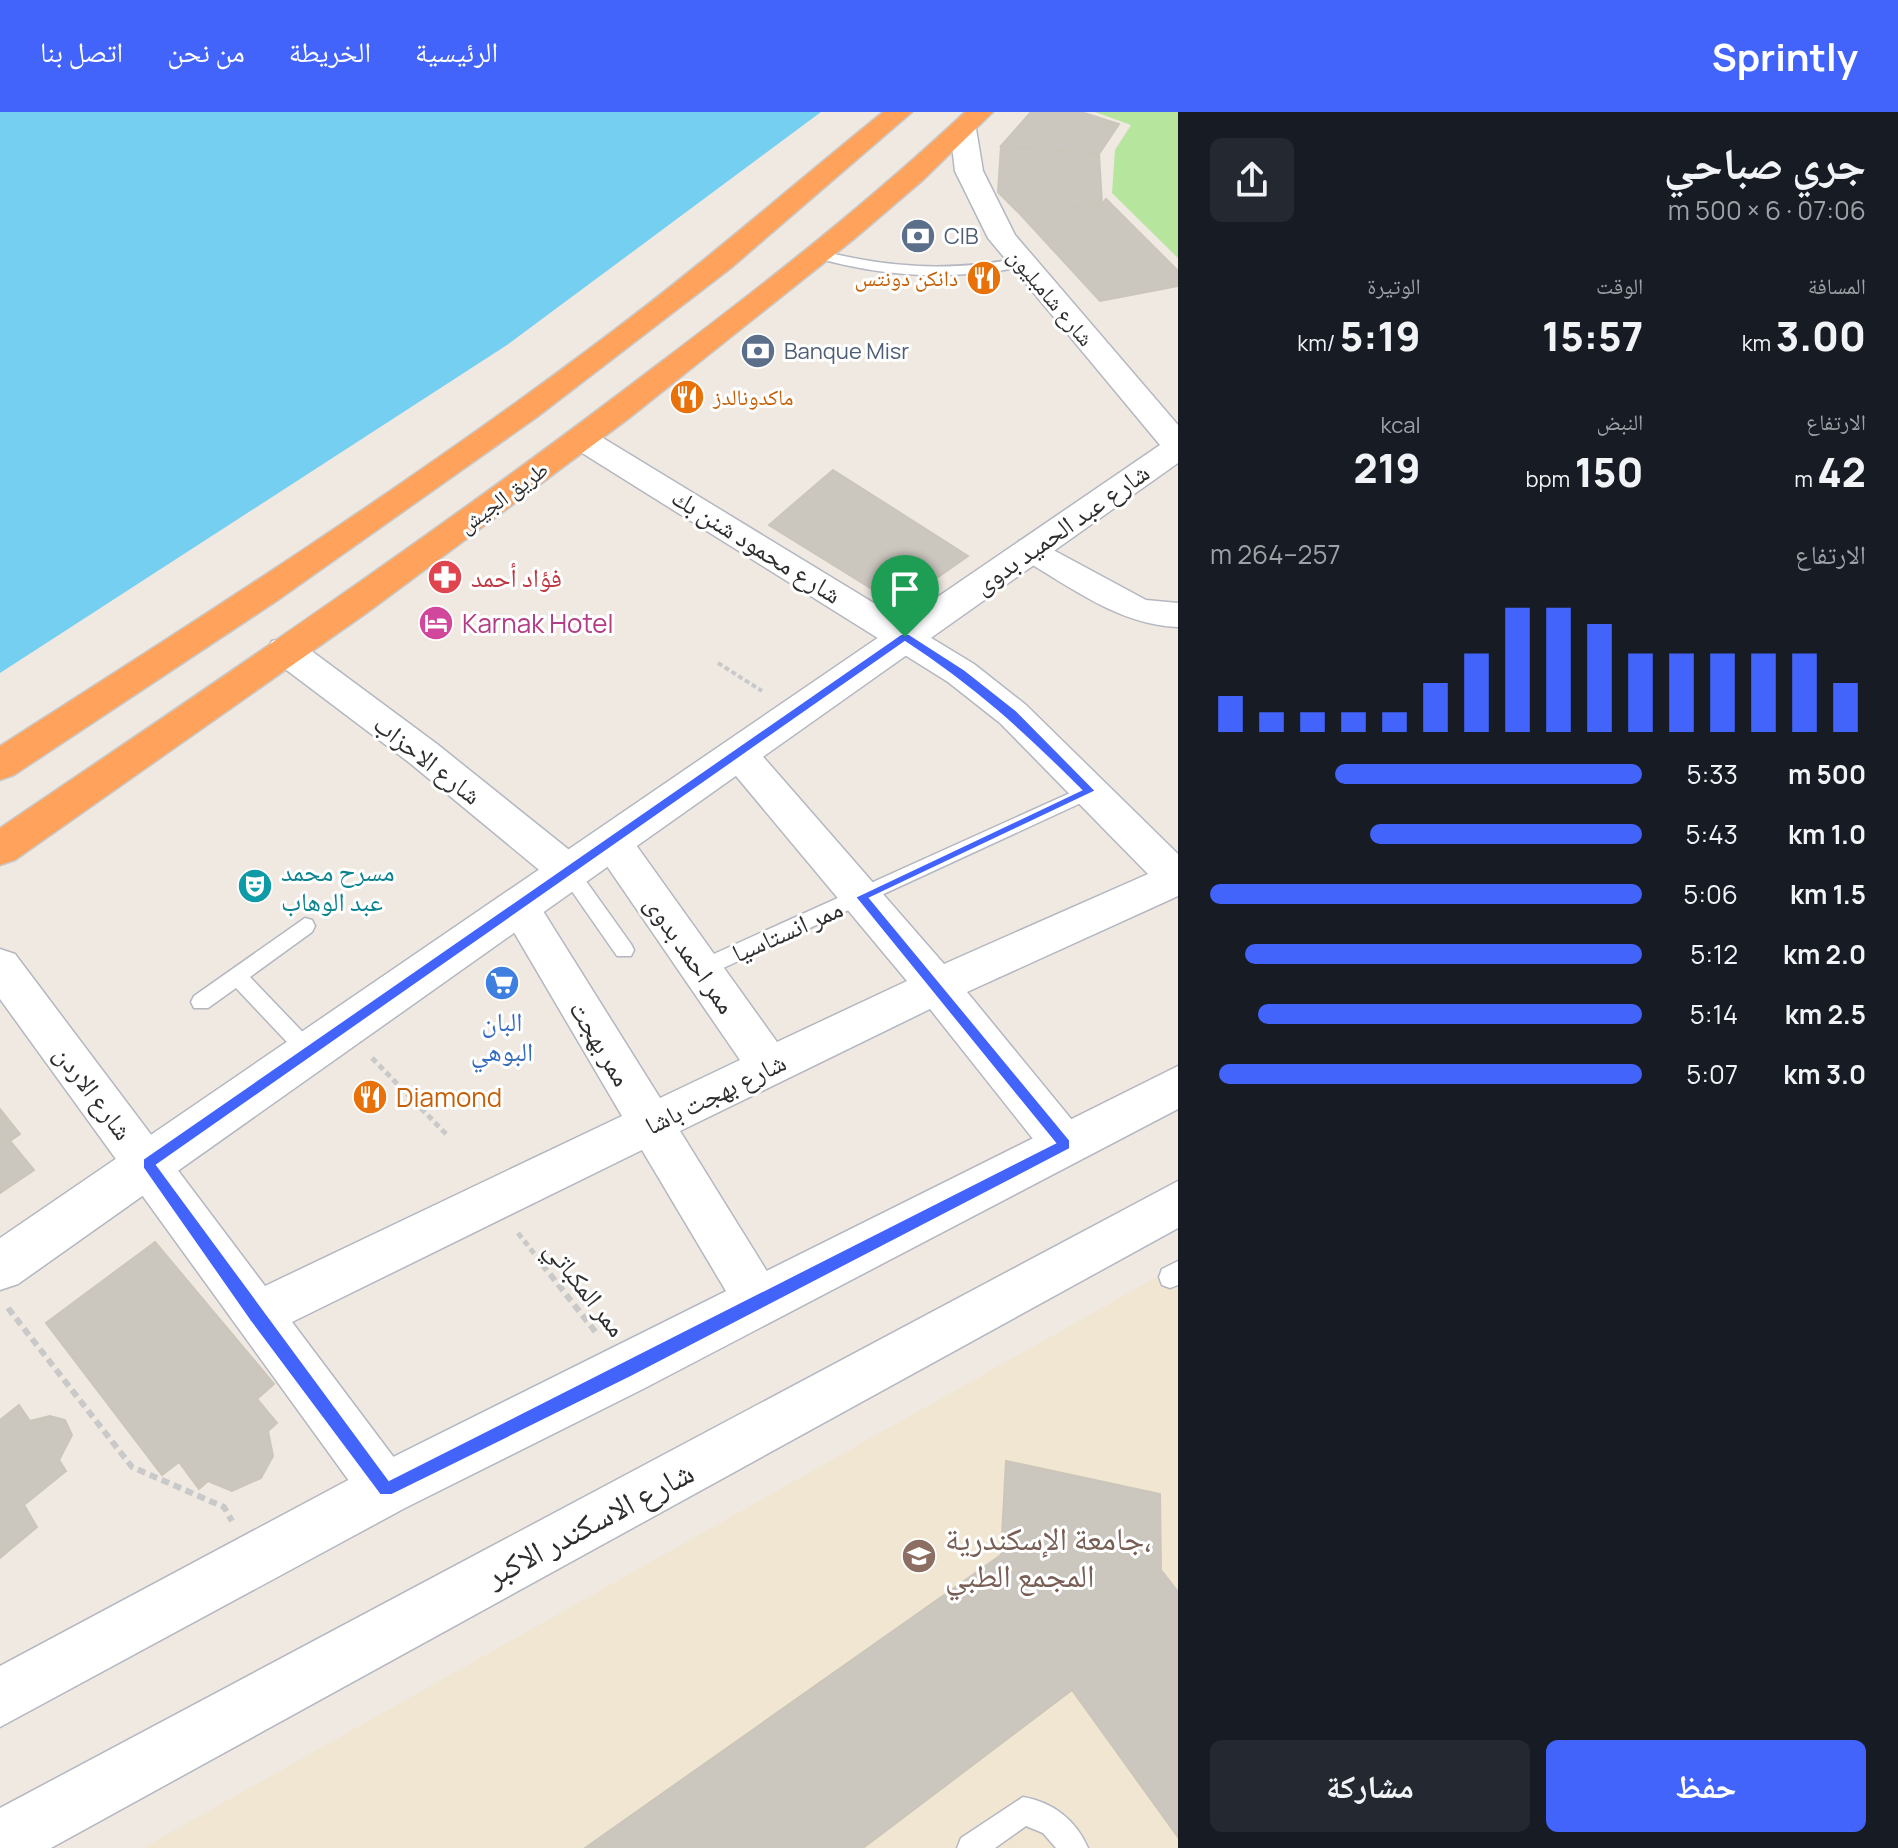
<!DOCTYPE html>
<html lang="ar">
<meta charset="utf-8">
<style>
:root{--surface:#171b24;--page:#242831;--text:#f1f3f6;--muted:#9ea1a6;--accent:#4264fb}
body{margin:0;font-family:Manrope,"Noto Naskh Arabic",sans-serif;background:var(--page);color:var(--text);direction:rtl;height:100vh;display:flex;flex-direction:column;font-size:30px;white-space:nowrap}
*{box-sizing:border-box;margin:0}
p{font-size:26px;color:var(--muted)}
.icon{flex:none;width:44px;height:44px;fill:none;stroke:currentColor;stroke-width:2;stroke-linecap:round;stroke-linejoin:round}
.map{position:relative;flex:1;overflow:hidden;direction:ltr}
.details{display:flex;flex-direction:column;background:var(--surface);width:720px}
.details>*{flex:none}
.pin{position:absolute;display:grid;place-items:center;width:68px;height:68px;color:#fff;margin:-82px -34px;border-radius:50% 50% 50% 0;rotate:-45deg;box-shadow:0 0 8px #0007}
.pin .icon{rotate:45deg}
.round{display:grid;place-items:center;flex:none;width:84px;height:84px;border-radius:12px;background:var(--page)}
.summary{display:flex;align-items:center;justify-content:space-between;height:136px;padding:0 32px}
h1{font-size:44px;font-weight:800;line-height:60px}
.figures{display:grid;grid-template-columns:repeat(3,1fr);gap:12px;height:136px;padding:8px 32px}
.figures div{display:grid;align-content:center}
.figures b{font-size:40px;font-weight:800}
.figures small{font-size:22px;font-weight:400}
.figures p{font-size:22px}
.chart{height:224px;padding:16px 32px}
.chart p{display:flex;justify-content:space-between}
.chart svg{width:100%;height:144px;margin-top:8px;stroke:var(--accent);stroke-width:6}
.button{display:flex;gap:16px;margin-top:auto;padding:16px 32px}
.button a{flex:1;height:92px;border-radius:12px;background:var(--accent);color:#fff;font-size:32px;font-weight:800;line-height:92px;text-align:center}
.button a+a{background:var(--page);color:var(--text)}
ul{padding:0 32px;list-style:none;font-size:26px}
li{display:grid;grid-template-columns:128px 96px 1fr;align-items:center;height:60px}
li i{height:20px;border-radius:10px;background:var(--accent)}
header{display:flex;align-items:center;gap:48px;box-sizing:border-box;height:112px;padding:0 40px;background:var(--accent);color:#fff}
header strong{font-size:38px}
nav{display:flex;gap:44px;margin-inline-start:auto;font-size:28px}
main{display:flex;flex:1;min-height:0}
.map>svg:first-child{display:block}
</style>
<header>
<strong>Sprintly</strong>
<nav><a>الرئيسية</a><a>الخريطة</a><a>من نحن</a><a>اتصل بنا</a></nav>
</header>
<main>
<section class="details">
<div class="summary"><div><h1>جري صباحي</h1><p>07:06 · 6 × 500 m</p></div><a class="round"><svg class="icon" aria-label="share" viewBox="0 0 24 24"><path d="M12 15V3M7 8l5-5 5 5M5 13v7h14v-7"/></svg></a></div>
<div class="figures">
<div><p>المسافة</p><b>3.00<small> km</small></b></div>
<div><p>الوقت</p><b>15:57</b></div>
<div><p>الوتيرة</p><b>5:19<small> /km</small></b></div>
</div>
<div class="figures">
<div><p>الارتفاع</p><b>42<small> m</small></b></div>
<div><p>النبض</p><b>150<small> bpm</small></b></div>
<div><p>kcal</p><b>219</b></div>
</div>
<div class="chart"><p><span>الارتفاع</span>257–264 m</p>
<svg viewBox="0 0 160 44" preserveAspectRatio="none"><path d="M5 44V33M15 44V38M25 44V38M35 44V38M45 44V38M55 44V29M65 44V20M75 44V6M85 44V6M95 44V11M105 44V20M115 44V20M125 44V20M135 44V20M145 44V20M155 44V29"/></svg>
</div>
<ul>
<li><b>500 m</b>5:33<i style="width:71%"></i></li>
<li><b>1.0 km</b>5:43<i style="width:63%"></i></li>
<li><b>1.5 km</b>5:06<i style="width:100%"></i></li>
<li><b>2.0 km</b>5:12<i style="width:92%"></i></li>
<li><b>2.5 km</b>5:14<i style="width:89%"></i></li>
<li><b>3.0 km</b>5:07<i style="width:98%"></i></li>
</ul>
<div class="button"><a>حفظ</a><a>مشاركة</a></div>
</section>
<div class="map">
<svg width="1178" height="1736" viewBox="0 0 1178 1736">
<rect width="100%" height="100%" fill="#efe9e1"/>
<path fill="#f0e6d1" d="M1178,1153V1736H143Z"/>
<path fill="#b6e59e" d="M1095,0H1178V146L1112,81L1115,38L1131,13Z"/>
<path fill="#75cff0" d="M0,0H821L507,233L0,561Z"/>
<path fill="#cbc7bf" stroke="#cbc5ba" stroke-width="2" d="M1031,0H1081L1119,12L1099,42L1001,34Z
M1001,34L1099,42L1102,92L1020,102L998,80Z
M1106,87L1178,159V174L1100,189L1020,102L1102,92Z
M833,358L968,444L898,493L769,413Z
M0,997L20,1022L10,1029L34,1058L0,1081Z
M155,1130L274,1272L257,1287L277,1311L268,1319L273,1344L261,1366L232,1379L208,1369L199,1377L179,1350L162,1363L46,1211Z
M19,1293L30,1309L50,1304L65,1308L72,1323L59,1348L66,1359L24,1393L37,1415L0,1446V1308Z
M1006,1349L1160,1382L1161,1458L1178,1480V1725L1072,1578L863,1736H585L1001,1443Z"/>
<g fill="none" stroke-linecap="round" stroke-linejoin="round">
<g stroke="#b4b7c1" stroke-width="3">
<path id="lane" d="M818,138C887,156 950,160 1020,146L1027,150C1017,158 998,159 985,160C926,168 870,161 813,145V139Z
M1090,672L1099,679L1096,684L708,863H694L691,857L694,851Z
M569,753L576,755L631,832L634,838L631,844H617L562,765L560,760Z
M305,806L312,808L315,814L312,820L250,865L316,934L319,940L316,946L309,949L302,946L236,876L208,896H194L191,890L194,884Z
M1178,1149V1173L1170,1176L1162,1173L1159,1165L1162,1157Z
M1023,1685C1053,1690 1076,1708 1088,1736H1056L1043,1721L1026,1714L995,1736H957L961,1726Z"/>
</g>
<g stroke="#b4b7c1" stroke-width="3">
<path id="street" d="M582,317L593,320L974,552L1026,593L1178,742V784L967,880L1081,1019L1088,1033L1081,1047L1065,1053L1049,1047L930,897L680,1019L776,1174L783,1190L776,1206L759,1213L742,1206L642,1038L292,1210L404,1359L412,1377L404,1395L386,1403L368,1395L0,887V837L15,842L265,1174L622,1004L505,805L499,794L505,783L519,778L533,783L660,986L740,948L598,741L592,730L598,719L612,715L626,719L777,930L907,869L726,652L720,642L726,632L739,628L752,632L944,852L1148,762L1000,611L948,570L571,334L566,327L571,320Z
M1031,426L1146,488L1178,491V515C1118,513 1070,474 1019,445L1014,437L1019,429Z
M285,526L298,529L437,632L583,749L589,760L583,771L569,776L555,771L411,652L272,547L267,538L272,529Z"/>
</g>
<g stroke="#b4b7c1" stroke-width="3">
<path id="secondary" d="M963,9L972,11L976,17L983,59L1015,123L1178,313V351L18,1172L0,1178V1126L1160,333L988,126L955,59L950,17L954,11Z
M1178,954V997L643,1277L405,1396L0,1615V1554L367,1358Z
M1178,1069V1116L51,1736H0V1696Z"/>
</g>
<g stroke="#c9c9c9" stroke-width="3">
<path id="highway" d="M883,0H912L731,156L537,305L278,488L14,663L0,668V634C204,504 408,373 601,228C698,156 789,76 883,0Z
M965,0H993L923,68L854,127L628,307L368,500L15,748L0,753V716C222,566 444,416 657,253C763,173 868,91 965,0Z"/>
</g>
<path stroke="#c9c9c9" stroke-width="4" stroke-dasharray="5 3" stroke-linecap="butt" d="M718,551L762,579"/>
<path stroke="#c9c9c9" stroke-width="5" stroke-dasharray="6 4" stroke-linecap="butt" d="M372,946L448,1024
M518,1121L544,1154"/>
<path stroke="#c9c9c9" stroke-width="6" stroke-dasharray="8 5" stroke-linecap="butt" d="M542,1152L598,1223
M8,1196L132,1355L224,1395L232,1409"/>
<use href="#lane" fill="#fff" fill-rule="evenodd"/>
<use href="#street" fill="#fff" fill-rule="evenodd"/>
<use href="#secondary" fill="#fff" fill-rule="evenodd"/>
<use href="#highway" fill="#ffa35c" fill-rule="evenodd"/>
</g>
<path fill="#4264fb" stroke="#fff" stroke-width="2" fill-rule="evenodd" d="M901,522H909L965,558L1017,599L1096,679L870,786L1070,1028V1037L631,1265L392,1383H380L250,1209L143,1056V1047ZM905,530C973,574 1024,621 1081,678L855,785L1055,1031L389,1368L157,1053Z"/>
<defs>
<g id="bank-disc" transform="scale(1.8)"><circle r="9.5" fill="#5c6f8a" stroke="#fff"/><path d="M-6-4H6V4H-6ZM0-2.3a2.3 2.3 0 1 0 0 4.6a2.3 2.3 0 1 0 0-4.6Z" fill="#fff"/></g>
<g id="restaurant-disc" transform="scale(1.8)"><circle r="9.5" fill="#e8710a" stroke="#fff"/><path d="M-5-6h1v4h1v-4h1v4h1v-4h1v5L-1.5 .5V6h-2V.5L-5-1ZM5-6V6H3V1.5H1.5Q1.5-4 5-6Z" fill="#fff"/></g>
<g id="pharmacy-disc" transform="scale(1.8)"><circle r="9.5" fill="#e0444e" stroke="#fff"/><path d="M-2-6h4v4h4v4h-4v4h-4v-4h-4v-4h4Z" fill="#fff"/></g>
<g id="hotel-disc" transform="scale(1.8)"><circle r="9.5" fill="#d1479c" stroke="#fff"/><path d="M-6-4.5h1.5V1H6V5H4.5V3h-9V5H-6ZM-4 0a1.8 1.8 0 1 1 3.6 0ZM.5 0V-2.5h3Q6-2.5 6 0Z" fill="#fff"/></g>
<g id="theatre-disc" transform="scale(1.8)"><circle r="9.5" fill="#0f9aa8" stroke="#fff"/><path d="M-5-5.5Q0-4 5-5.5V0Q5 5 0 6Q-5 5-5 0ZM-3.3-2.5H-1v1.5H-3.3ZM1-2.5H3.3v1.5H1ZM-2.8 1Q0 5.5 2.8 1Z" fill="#fff"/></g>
<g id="supermarket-disc" transform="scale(1.8)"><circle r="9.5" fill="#3f7fe0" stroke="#fff"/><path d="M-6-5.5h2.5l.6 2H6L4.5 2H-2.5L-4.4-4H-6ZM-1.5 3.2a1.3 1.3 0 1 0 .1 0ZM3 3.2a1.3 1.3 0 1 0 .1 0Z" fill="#fff"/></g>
<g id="university-disc" transform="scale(1.8)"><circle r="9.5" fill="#8d6e63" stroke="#fff"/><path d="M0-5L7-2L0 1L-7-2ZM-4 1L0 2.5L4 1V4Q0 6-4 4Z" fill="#fff"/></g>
</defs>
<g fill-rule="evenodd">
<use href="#bank-disc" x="918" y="124"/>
<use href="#restaurant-disc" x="984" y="166"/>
<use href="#bank-disc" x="758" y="239"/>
<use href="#restaurant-disc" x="687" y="285"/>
<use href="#pharmacy-disc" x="445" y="465"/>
<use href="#hotel-disc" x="436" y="511"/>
<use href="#theatre-disc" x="255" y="774"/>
<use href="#supermarket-disc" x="502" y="871"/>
<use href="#restaurant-disc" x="370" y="985"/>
<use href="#university-disc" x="919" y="1444"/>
</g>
<g text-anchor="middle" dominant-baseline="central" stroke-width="6" stroke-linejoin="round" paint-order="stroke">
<g font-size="22" fill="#4e5e75" stroke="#fff" text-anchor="start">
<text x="944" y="124">CIB</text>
<text x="784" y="239">Banque Misr</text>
</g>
<g font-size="22" fill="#c56008" stroke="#fff" text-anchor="end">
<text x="958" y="166">دانكن دونتس</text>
<text x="713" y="285" text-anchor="start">ماكدونالدز</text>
</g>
<g font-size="22" fill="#2e2e2e" stroke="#fff">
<text transform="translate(1051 185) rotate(50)">شارع شامبليون</text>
<text transform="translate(503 385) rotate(-36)">طريق الجيش</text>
</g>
<g font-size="26" fill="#2e2e2e" stroke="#fff">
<text transform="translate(1061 416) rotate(-35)">شارع عبد الحميد بدوى</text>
<text transform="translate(757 433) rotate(32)">شارع محمود شنن بك</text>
<text transform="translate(428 647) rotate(38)">شارع الاحزاب</text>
<text transform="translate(787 818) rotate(-24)">ممر انستاسيا</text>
<text transform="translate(691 842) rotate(55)">ممر احمد بدوى</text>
<text transform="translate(601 931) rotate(59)">ممر بهجت</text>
<text transform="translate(94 980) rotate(53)">شارع الاردن</text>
<text transform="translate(715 981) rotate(-26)">شارع بهجت باشا</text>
<text transform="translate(586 1176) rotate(52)">ممر المكباتي</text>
</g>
<g font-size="26" fill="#be3a42" stroke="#fff" text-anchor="start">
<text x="471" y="465">فؤاد أحمد</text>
</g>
<g font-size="26" fill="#b23c85" stroke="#fff" text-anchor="start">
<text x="462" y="511">Karnak Hotel</text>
</g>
<g font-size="26" fill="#0d838f" stroke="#fff" text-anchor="start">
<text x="281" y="759">مسرح محمد<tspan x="281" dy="30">عبد الوهاب</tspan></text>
</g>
<g font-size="26" fill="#366cbe" stroke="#fff">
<text x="502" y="909">البان<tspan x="502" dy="30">البوهي</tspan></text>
</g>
<g font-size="26" fill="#c56008" stroke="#fff" text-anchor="start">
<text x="396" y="985">Diamond</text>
</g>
<g font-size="32" fill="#2e2e2e" stroke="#fff">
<text transform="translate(589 1411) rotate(-28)">شارع الاسكندر الاكبر</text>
</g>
<g font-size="32" fill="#785e54" stroke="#fff" text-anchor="start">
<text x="945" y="1426">جامعة الإسكندرية،<tspan x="945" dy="37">المجمع الطبي</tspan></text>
</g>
</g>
</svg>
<div class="pin" style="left:905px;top:525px;background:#1e9e55"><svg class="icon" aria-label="arrive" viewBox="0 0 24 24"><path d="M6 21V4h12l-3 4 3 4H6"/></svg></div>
</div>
</main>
